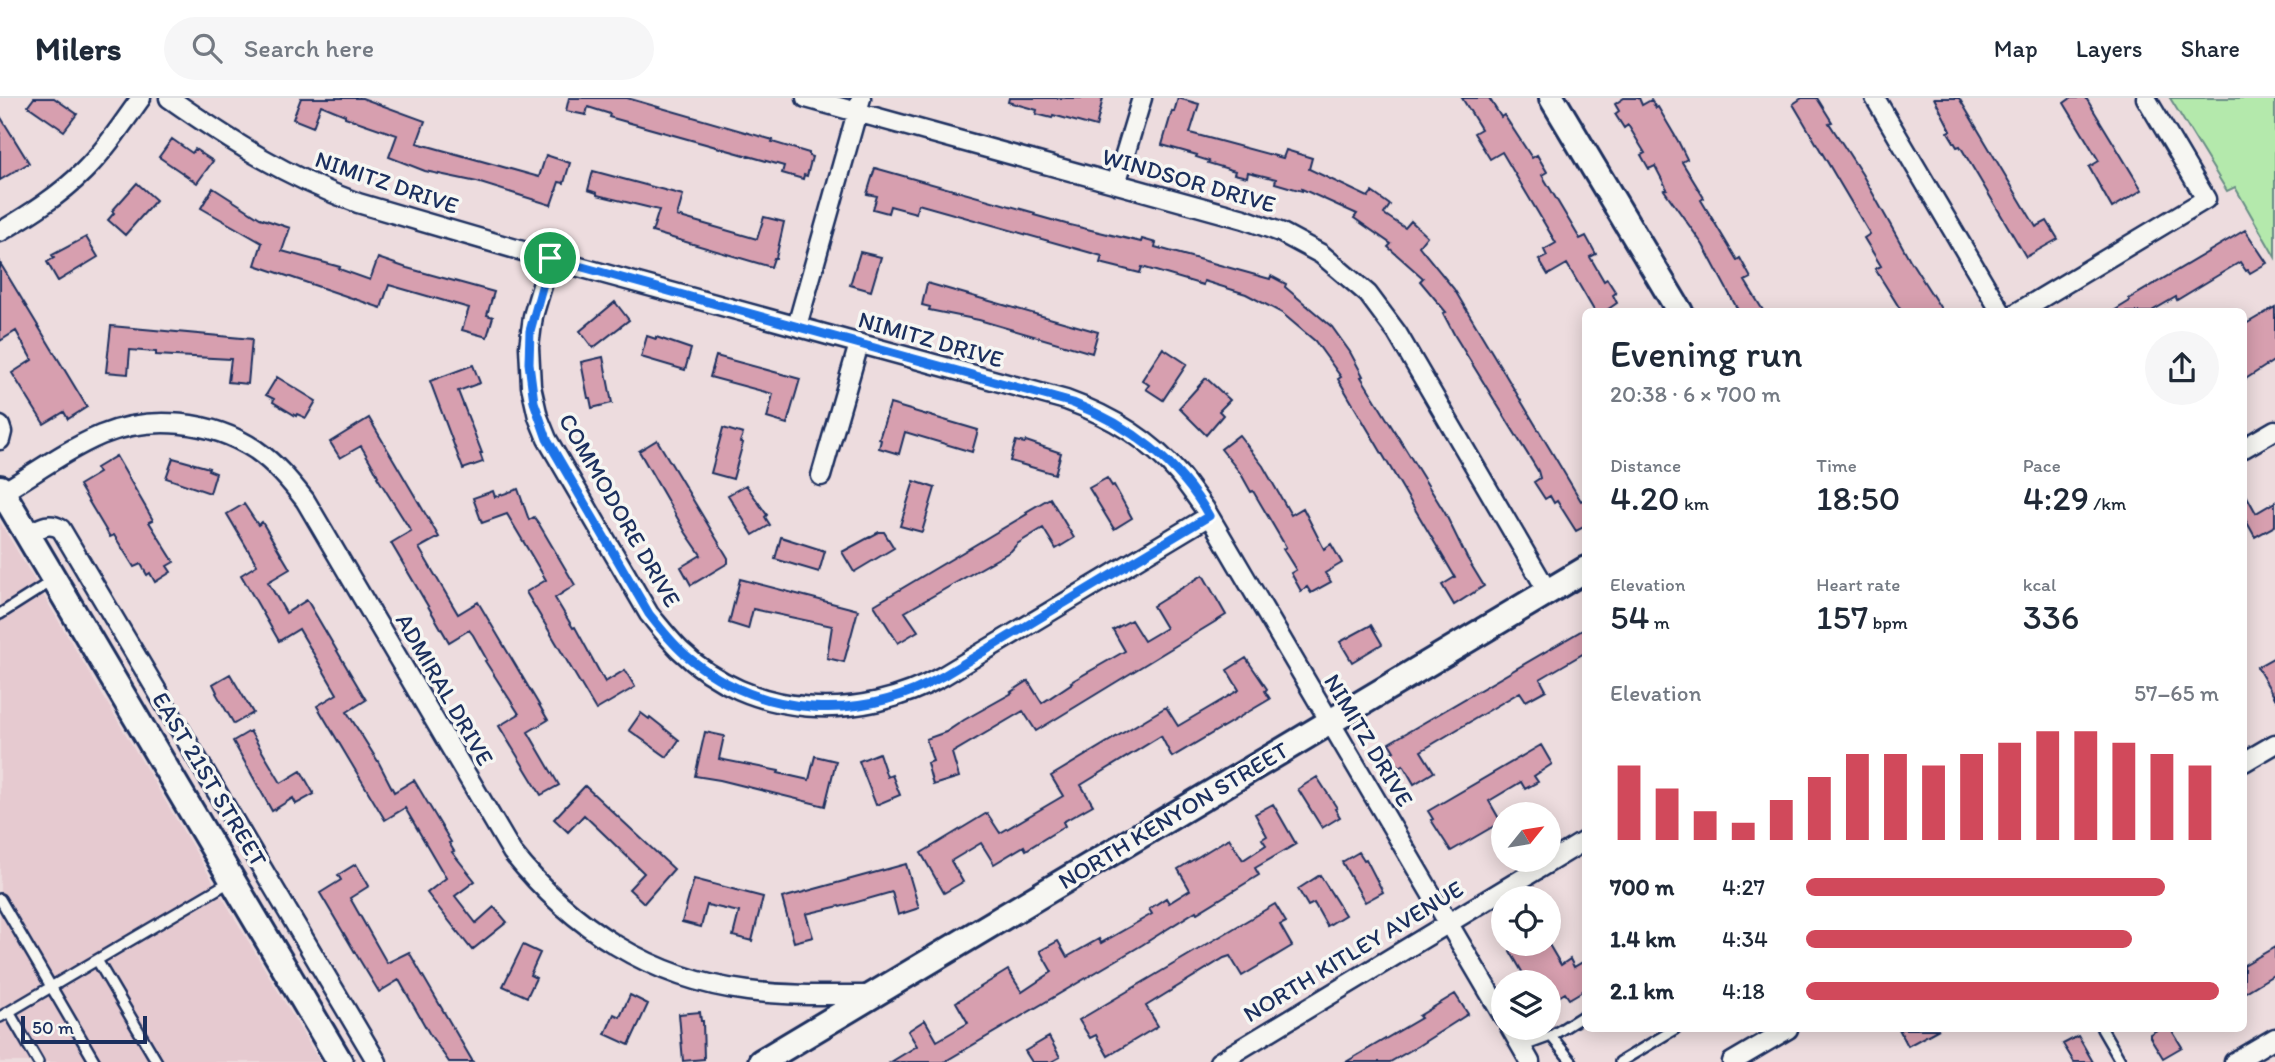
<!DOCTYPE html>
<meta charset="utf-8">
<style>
:root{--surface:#fff;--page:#f6f6f7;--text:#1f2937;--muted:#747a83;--line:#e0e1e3;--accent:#d1495b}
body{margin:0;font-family:Itim,sans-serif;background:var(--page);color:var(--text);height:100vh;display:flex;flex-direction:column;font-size:26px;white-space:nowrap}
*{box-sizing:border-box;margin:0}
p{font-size:23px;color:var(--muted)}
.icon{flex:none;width:38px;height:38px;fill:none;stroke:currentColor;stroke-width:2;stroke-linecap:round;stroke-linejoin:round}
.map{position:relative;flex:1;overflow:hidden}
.side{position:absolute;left:1582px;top:210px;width:665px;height:724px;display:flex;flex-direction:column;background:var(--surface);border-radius:10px;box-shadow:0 4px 18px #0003}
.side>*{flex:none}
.needle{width:46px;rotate:60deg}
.controls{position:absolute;left:1491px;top:704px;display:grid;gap:14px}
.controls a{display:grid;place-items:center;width:70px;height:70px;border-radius:50%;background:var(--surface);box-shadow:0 4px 18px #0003;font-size:35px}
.scale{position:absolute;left:21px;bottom:18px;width:126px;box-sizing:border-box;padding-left:7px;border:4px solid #1b2f5e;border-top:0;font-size:19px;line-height:24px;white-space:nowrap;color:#1b2f5e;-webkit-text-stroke:5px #f6f6f2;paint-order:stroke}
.pin{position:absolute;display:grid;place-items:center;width:60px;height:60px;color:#fff;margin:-30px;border:4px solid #fff;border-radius:50%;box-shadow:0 2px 7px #0007}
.round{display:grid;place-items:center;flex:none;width:74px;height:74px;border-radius:37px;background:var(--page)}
.overview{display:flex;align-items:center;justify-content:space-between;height:119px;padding:0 28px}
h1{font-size:38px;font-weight:600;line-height:52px}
.metrics{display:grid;grid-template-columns:repeat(3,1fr);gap:10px;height:119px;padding:7px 28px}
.metrics div{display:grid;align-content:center}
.metrics b{font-size:35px;font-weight:600}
.metrics small{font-size:19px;font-weight:400}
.metrics p{font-size:19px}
.chart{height:196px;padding:14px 28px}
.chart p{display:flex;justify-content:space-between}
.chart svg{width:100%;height:126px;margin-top:7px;stroke:var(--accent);stroke-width:6}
ul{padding:0 28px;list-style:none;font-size:23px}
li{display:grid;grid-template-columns:112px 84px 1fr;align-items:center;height:52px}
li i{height:18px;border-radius:9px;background:var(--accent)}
header{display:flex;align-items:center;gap:42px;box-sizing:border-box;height:98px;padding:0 35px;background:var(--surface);border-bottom:2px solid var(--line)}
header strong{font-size:33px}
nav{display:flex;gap:38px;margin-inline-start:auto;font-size:24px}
.search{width:490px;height:63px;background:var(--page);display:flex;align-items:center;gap:18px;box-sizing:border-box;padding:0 24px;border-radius:38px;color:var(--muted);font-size:26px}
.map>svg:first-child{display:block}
</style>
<header>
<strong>Milers</strong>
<div class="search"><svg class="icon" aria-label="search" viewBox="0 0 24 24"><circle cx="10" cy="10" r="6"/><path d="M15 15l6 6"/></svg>Search here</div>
<nav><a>Map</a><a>Layers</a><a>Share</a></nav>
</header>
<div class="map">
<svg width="2275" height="964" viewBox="0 0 2275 964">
<rect width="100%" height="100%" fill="#eddcde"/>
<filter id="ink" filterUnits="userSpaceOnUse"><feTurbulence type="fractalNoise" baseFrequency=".0143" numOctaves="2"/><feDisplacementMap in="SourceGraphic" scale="14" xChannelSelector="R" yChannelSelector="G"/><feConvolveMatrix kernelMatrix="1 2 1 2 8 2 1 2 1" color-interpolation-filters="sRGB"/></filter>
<g filter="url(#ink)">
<path fill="#e6cad0" d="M0,424L320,964H0Z"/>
<path fill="#b4e9ac" stroke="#688c85" stroke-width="2" d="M2170,0H2275V159L2235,89L2227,93Z"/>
<path fill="#d79faf" stroke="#1b2f5e" stroke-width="2" d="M34,0H54L77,16L64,33L28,8Z
M301,0H362L425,23L417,45L539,79L546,57L570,65L564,85L559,84L551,107L477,84L425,73L389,59L397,37L345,19V17L321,7L313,29L293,21Z
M569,0H627L773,42L772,44L809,55V58L812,59L807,78L804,77L803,81L782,75L784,68L609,19L610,16L588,9L586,17L566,13Z
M1009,0H1103L1096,29L1053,17L1052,20L1036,16L1037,12L1008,4Z
M1178,0L1199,6L1190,35L1283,60L1286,52L1312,60L1309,71L1368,99L1372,94L1390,107L1384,116L1405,130L1411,123L1427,138L1419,148L1422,152L1454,191L1581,403L1586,400V428L1576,433L1557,403L1554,405L1550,398L1545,401L1534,384L1540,380L1538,373L1455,238L1443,215L1446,214L1420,183L1423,180L1388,149L1391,146L1354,120L1357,116L1302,91V93L1275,85L1276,81L1248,74L1247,79L1234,76L1235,73L1208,65L1209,63L1196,59L1197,57L1162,47L1172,13L1174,14Z
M1462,0H1489L1501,19L1504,17L1532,60L1537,57L1547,74L1542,77L1580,141L1586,138L1596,156L1590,159L1604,183L1607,181L1616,195L1613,197L1617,205L1604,214H1595L1567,166L1548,177L1539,162L1547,158L1544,152L1556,145L1502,54L1490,61L1474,35L1481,31Z
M1624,0H1639L1642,7L1651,2L1656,10L1658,9L1678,43L1687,61L1682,64L1704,100L1701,102L1737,162L1740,160L1751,180L1745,183L1764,214H1739L1703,147L1664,92L1667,91L1655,68L1649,71L1641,57L1645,55L1628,27L1624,30L1615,16L1619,13L1615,6Z
M1802,0H1817L1832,24L1829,25L1862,76L1910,162L1943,214H1902L1887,190L1875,171L1881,168L1864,140L1870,136L1793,6Z
M1934,0H1959L2036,129L2047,123L2058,141L2026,159L1960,48L1957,49L1948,34L1951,33Z
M2071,0H2086L2142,92L2112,110L2089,69L2099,63L2064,5Z
M0,18L29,65L0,82Z
M172,41L192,55L195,51L213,63L197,85L159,59Z
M875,70L1035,115L1034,117L1066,126L1141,144L1142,141L1156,145L1155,149L1270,181L1271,178L1286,186L1285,189L1332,229L1350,254L1363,278L1361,279L1445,415L1467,460L1484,488L1454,507L1442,487L1455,479L1338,281L1341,279L1315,243L1282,215L1246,196L1204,183L1203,187L1142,169L1140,175L1100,165L1102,158L918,106L916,115L890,108L888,115L873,111L877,98L867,96Z
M593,73L683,97L677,118L757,141L764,119L784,124L776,160H774L771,169L652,134L659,112L597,97V95L588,92Z
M137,85L156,102L125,137L108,122L114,115L112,113Z
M213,90L260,120L290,130L282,153L340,169L339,171L370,182L378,160L407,170L494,194L487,217L493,219L487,239L462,232L469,210L389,187L381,210L255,167L262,145L201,110Z
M2245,132L2267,165L2250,175L2248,172L2246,173L2240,164L2177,202L2176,199L2150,214H2112L2130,203L2129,201Z
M86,139L98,159L58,183L47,164L54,160L52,157Z
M860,154L881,159L871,193L850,187Z
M0,165L87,309L68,321L64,314L44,326L12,275L32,262L16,233L0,243Z
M927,185L1098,234L1092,255L979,222L929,212L930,209L922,207Z
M615,204L629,222L593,250L580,233Z
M2275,209V262L2244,282V227Z
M111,228L252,241L248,286L228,284L231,261L156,257V254L130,252L128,276L106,274Z
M647,238L656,241V239L691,251L685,272L641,259Z
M1163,250L1187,266L1163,302L1146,291L1149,287L1142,282Z
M716,258L800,281L787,326L767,320L773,296L710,279Z
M603,259L612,305L592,310L590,300H588L581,264Z
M473,267L480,285L458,293L482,355H480L483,364L463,371L430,283Z
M277,279L316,303L306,320L297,316L296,318L273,304L274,301L266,297Z
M1206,280L1230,302L1219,313L1223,317L1206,337L1179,310Z
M890,306L978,332L972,354L905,334L899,356L879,350L881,342L879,341Z
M369,320L439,439L419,450L458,516L478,504L548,622L528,634L559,687L541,697L499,628L519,616L485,563L487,562L473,537L469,532L449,544L391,445L411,433L377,379L378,378L374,370L361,348L340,360L330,344Z
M723,330L743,336L740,344L743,345L733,381L711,375Z
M1239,337L1263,368L1291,417L1303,410L1324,451L1331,446L1342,465L1325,475L1331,484L1311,495L1307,489L1301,493L1291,475L1296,472L1283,451L1286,449L1253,393L1251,394L1241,376L1221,351Z
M657,342L728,460V465L691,487L681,469L701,457L686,435L639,353Z
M1016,343L1025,345L1026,343L1061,355L1055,376L1010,363Z
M116,358L153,422L149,424L174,464L167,468L171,474L155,484L150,475L147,477L141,466L134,469L114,437L110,439L79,387L99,375L96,370Z
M173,360L209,370L208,372L216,375L210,395L166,380Z
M1107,380L1112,388L1114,387L1132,420L1114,431L1089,390Z
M914,383L935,390L922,434L900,428Z
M746,387L767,417L765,419L770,427L753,437L728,397Z
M518,391L529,422L534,419L539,426L575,487L555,500L573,530L575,529L605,584L625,572L635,589L596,612L526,494L546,482L507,416L482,425L473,400L493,393L495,399Z
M2244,393L2256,415L2275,404V428L2255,439L2244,419Z
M1050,400L1074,440L1056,451L1043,430L1017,446L1011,453L905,514L918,533L898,545L874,507L1027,416L1026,414Z
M244,406L258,427L262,424L290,471L268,484L286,515L307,502L366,602L347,614L379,665L394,694L414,682L451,744L449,745L454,753L452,754L475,783L455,798L476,825L494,809L507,824L472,852L427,795L446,780L405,710L385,722L317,608L337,596L299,531L279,543L241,477L257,467L227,416Z
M879,434H884L894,450L854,474L842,454Z
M781,439L825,453L819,474L775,461Z
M1203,477L1226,517L1036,633L1023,613L952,655L959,679L933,687L927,665L933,663L926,641L946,634L964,622L1012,595L1011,594L1028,583L1042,605L1072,585L1071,584L1125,553L1113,532L1131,522L1144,543L1166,530L1153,508Z
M740,481L858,512L844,564L827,560L832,528L753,511L748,531L729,525Z
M1371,527L1382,546L1352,564L1340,544Z
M1586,530V554L1540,581L1546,592L1526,603L1520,594L1421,653L1434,674L1414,686L1403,667L1399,670L1390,655L1394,653L1389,645Z
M2275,559V600L2257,569Z
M1246,560L1267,591L1265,593L1270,601L1172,659L1161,638L1081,687L1093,707L1063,724L1065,728L1026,752L1024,748L994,766L981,745L951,763L963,784L944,795L921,755L987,715L1000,735L1063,698L1051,678L1166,609L1178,628L1239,592L1227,572Z
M230,576L253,615L234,626L216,595L217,594L213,586Z
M641,615L649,621L650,619L679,642L667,659L629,632Z
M250,633L281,685L301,673L314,696L296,706L293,700L272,713L233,643Z
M705,634L724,638L719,661L779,673L778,675L809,682L815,658L836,663L825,708L720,682L695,678Z
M1541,647L1552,666L1534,678L1538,684L1525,691L1521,684L1489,703L1501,724L1451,753L1431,722L1433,721L1428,713Z
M879,655L887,679L892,677L900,697L876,707L859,663Z
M1317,679L1337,710L1335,711L1340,719L1322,730L1298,691Z
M585,688L674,771L644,805L629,791L644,775L606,738L584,717L568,734L554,721Z
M1273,706L1296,746L1255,770L1259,777L1197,815L1196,813L1142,847L944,964H891L917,948L908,933L925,922L937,943L968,925L956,904L1008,872L1022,894L1052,874L1040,853L1058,843L1067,859L1099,841L1101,845L1152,816L1149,811L1166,800L1169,805L1190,792L1178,771L1229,740L1243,762L1266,747L1262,741L1267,738L1255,716Z
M1359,754L1364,762L1366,761L1383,794L1365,804L1342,764Z
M356,766L369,788L350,800L387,865L409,854L473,964H449L429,935L399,882L379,894L356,856L320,795L341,782L338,777Z
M906,766L919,810L898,817L892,794L840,809L839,808L806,816L813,839L794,844L782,800Z
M1320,777L1345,817L1327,828L1314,805L1308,808L1298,791Z
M694,781L763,799L752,843L733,838L739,814L707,807L701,829L682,824Z
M1275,806L1286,824L1280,827L1292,848L1242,878L1230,858L1224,860L1146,908L1158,928L1108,958L1096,937L1090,940L1079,922Z
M1523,845H1548L1561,867L1570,861L1574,869L1586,862V891L1569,901L1565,895L1549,905V884H1528L1510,853Z
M523,847L540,855L530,877L536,880L527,899L503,888Z
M2275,849V876L2244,895V867Z
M1455,896L1468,916L1418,948L1390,964H1346L1421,920L1419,918Z
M630,897L648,906L629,947L605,936L614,916L620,919Z
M700,914L701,923H703L704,961L683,963L679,916Z
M1899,931H1939L1908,948Z
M2159,931H2171L2182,949L2163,960L2150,939V936Z
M2078,938L2093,964H2074L2063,946Z
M1049,939L1060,959L1051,964H1032L1025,953Z"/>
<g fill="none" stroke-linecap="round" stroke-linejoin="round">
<g stroke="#1b2f5e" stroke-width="14">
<path id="lane" d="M0,516L52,483
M0,801L95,964
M97,862L157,964
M9,914L38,964
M0,919L231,783
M2102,931L2121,964
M1551,938L1572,964
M1521,949L1551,938L1586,916
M1620,964L1675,931"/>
</g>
<g stroke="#1b2f5e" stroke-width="23">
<path id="street" d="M169,0C232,44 285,78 358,105L550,161L1066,302C1108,317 1149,341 1179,376C1188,387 1196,399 1205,411L1503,918
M806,0L1244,121L1280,134L1321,156L1368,196L1397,235L1548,494
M1875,0L2001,214
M1116,86L1142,0
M0,134C30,116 59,98 84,73C106,51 123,25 141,0
M550,161L533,218L529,249L531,288L538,319L547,341L649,516C659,528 669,541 680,552C751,621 860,625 943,578L1209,418
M2018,214L2206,101L2146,0
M797,228L861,0
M0,328L2,334L0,342
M2244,350L2275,332
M821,378L859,246
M3,394C35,375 66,352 101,337C150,317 211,322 256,352C276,366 290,383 305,402L512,754C572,830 652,881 748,893C789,898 830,897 871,897
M27,437C40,430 48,423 61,431L377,964
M2244,664L2275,646
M1510,929L1530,964
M1219,964L1586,742
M1732,964L1788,931
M2234,964L2275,940"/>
</g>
<g stroke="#1b2f5e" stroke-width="30">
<path id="secondary" d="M1552,0L1680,214
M0,390L340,964
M761,964L1586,471"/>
</g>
<use href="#lane" stroke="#f6f6f2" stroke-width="9"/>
<use href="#street" stroke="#f6f6f2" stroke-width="18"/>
<use href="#secondary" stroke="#f6f6f2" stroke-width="24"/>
</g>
</g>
<g fill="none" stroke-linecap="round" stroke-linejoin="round" filter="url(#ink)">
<g stroke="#fff" stroke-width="14">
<path id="route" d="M550,160L1073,305C1129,327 1179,364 1209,418L943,578C861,625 761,620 688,559C673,547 661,531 649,516L547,341L534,304L529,265L530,233Z"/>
</g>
<use href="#route" stroke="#1a73e8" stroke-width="9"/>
</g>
<g text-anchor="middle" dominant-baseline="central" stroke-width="7" stroke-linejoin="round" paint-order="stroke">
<g font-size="24" fill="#1b2f5e" stroke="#f6f6f2">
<text transform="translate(1189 82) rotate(16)">WINDSOR DRIVE</text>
<text transform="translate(387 84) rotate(19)">NIMITZ DRIVE</text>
<text transform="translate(931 241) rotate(16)">NIMITZ DRIVE</text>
<text transform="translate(620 412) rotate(60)">COMMODORE DRIVE</text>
<text transform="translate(445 591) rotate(60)">ADMIRAL DRIVE</text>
<text transform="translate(1369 642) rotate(59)">NIMITZ DRIVE</text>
<text transform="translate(210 681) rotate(59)">EAST 21ST STREET</text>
<text transform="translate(1173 717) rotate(-31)">NORTH KENYON STREET</text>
<text transform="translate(1353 853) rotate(-31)">NORTH KITLEY AVENUE</text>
</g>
</g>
</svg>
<div class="controls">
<a><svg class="needle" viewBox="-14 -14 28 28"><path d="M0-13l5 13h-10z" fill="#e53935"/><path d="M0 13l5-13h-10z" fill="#747a83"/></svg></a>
<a><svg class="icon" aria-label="locate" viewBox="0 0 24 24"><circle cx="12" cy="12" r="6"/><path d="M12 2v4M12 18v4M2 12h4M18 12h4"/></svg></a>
<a><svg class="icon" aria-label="layers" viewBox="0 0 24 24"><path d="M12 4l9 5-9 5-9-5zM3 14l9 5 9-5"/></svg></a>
</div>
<div class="scale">50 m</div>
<div class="pin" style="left:550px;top:160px;background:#1e9e55"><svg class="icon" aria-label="arrive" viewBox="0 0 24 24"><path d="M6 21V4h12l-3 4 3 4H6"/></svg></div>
<section class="side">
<div class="overview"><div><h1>Evening run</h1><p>20:38 · 6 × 700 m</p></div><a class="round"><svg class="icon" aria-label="share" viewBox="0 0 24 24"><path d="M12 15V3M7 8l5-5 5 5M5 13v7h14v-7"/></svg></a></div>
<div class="metrics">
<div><p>Distance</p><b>4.20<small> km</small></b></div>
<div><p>Time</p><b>18:50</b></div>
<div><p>Pace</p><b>4:29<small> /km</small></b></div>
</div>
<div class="metrics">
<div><p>Elevation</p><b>54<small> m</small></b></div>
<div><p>Heart rate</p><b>157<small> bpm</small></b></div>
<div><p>kcal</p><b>336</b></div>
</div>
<div class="chart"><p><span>Elevation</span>57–65 m</p>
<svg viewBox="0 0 160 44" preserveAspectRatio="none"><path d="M5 44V18M15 44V26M25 44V34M35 44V38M45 44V30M55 44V22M65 44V14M75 44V14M85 44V18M95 44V14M105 44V10M115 44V6M125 44V6M135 44V10M145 44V14M155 44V18"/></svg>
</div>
<ul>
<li><b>700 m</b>4:27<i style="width:87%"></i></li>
<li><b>1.4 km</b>4:34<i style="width:79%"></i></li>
<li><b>2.1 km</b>4:18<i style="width:100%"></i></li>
</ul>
</section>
</div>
